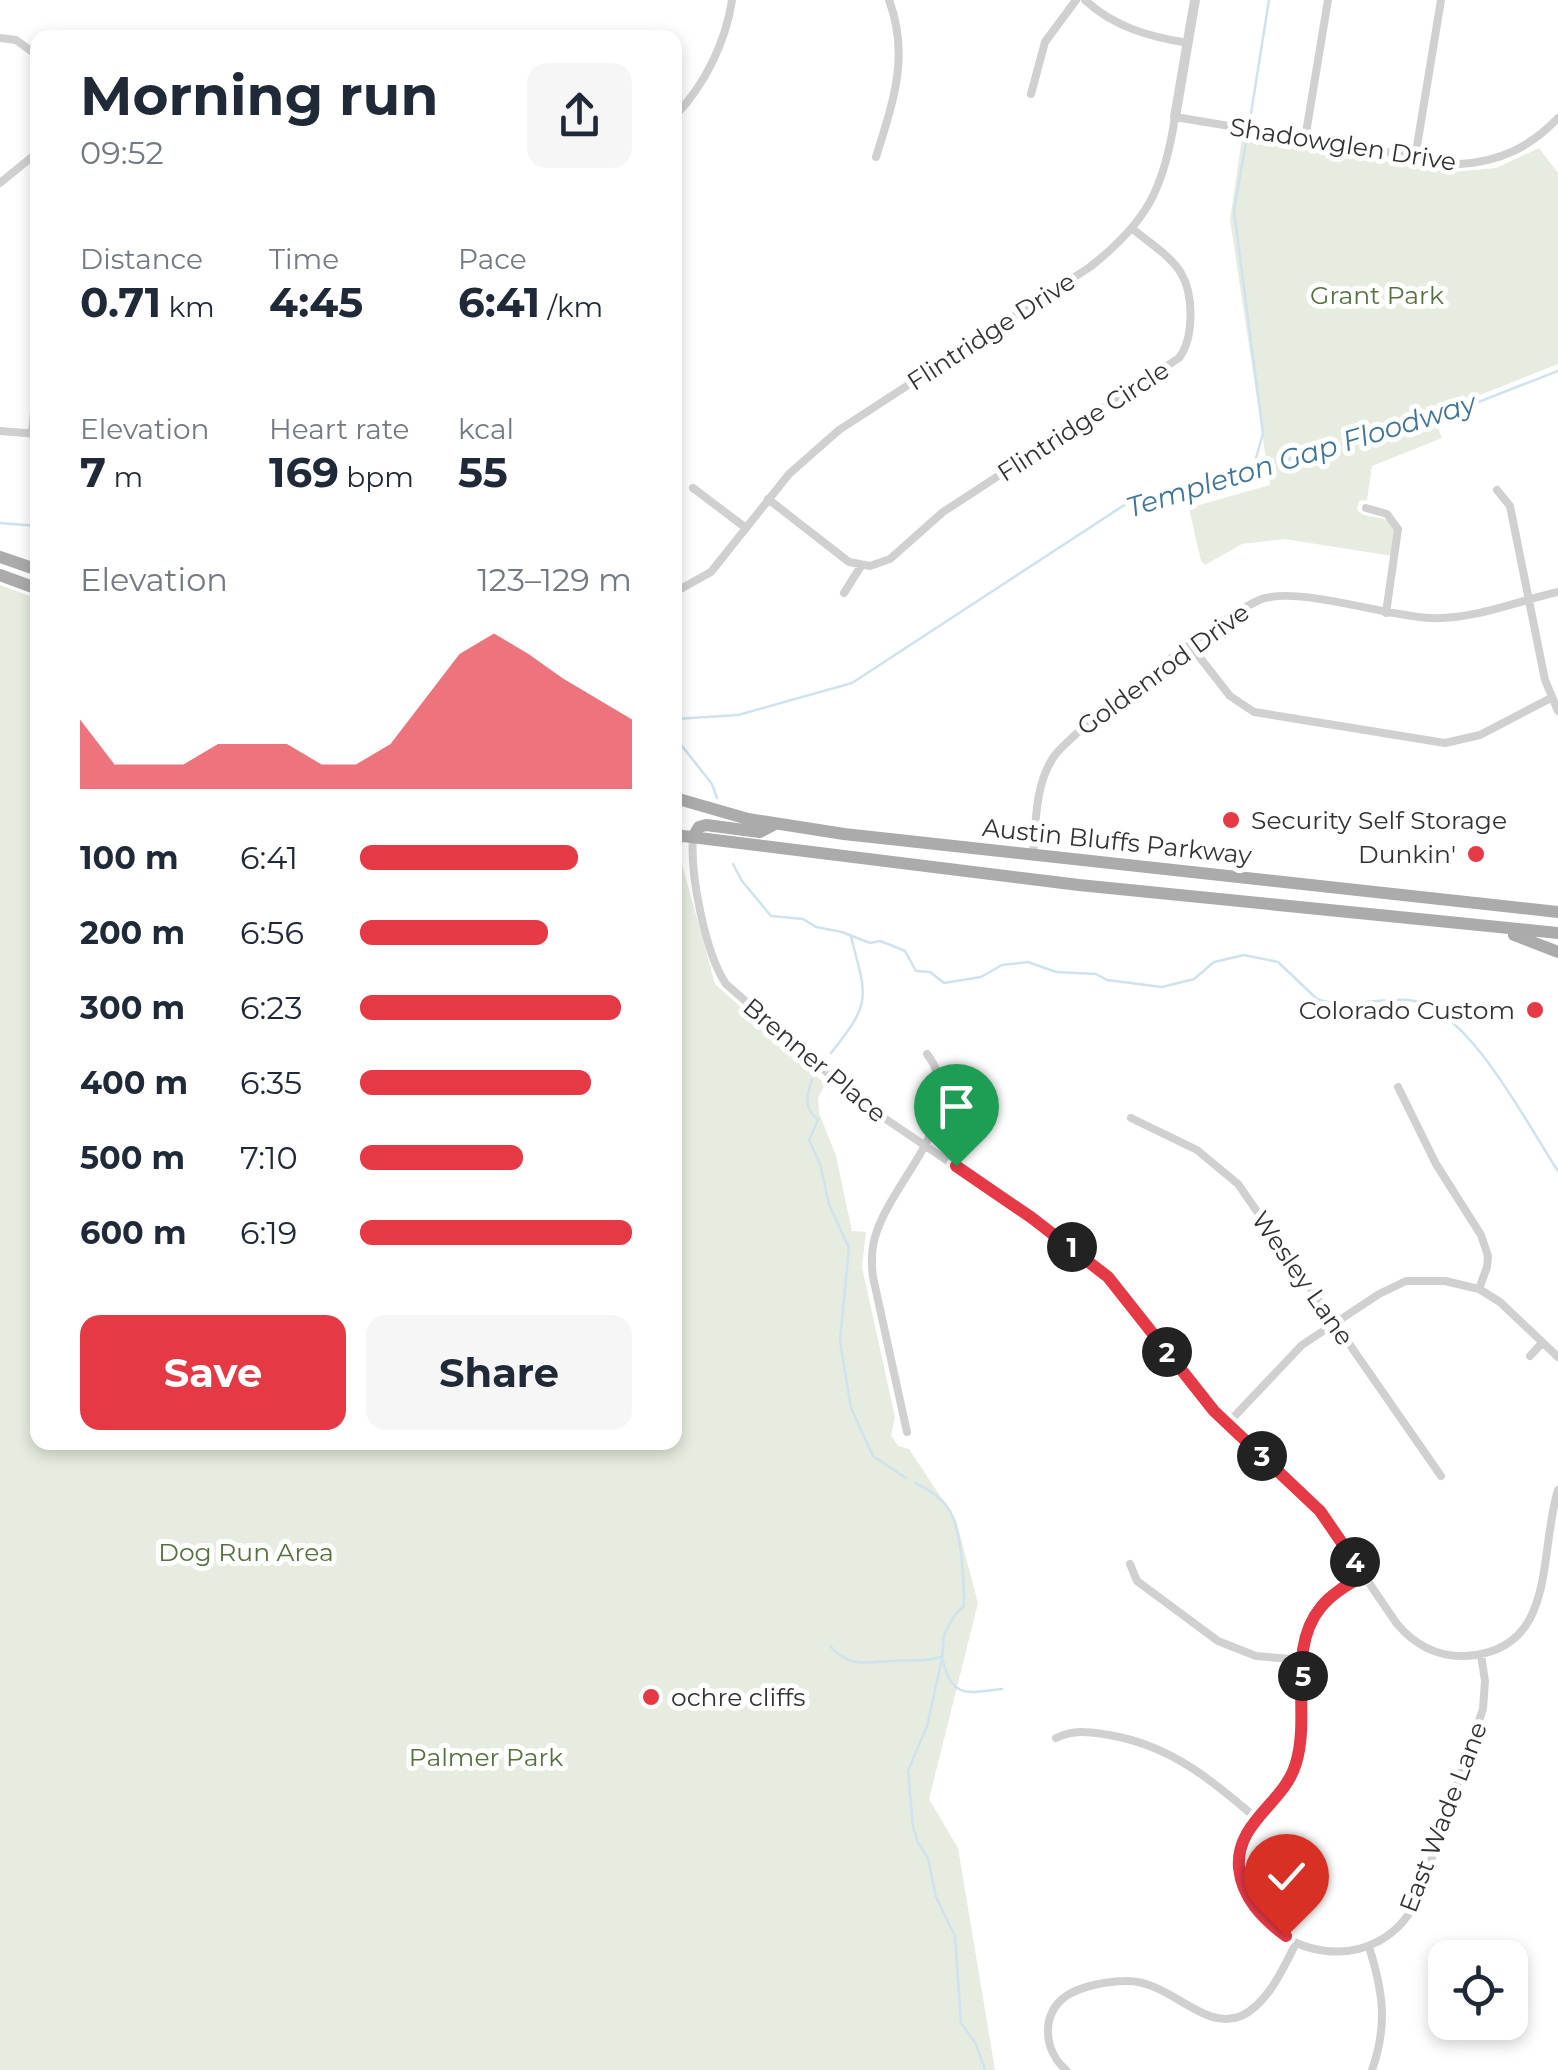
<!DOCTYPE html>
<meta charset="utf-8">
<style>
:root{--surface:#fff;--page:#f6f6f7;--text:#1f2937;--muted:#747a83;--accent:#e63946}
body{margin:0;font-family:Montserrat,sans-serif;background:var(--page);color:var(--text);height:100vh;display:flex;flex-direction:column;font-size:38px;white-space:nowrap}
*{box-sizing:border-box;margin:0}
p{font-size:32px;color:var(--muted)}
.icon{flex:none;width:55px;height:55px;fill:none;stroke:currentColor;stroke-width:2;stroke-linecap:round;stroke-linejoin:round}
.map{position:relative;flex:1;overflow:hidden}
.drawer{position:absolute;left:30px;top:30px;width:652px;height:1420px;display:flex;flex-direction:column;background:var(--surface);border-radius:20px;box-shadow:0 5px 15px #0003}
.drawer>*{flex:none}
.fabs{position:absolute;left:1428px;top:1940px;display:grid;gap:20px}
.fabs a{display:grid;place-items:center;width:100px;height:100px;border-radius:20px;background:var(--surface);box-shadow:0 5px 15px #0003;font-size:50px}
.pin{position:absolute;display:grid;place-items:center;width:85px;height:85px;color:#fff;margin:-102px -42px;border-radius:50% 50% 50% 0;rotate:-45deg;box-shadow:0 0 10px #0007}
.pin .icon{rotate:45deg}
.km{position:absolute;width:50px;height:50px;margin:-25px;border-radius:50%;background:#222;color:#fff;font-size:28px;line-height:50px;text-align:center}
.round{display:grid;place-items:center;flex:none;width:105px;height:105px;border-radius:20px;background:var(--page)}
.headline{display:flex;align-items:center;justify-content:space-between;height:170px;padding:0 50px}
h1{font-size:55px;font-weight:700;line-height:75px}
.figures{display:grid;grid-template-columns:repeat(3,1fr);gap:15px;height:170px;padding:10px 50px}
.figures div{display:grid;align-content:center}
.figures b{font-size:42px;font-weight:700}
.figures small{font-size:28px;font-weight:400}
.figures p{font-size:28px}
.chart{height:280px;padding:20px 50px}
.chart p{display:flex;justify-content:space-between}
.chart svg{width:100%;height:180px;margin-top:10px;fill:var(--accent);opacity:.7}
.cta{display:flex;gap:20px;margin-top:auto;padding:20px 50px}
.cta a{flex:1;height:115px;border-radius:20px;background:var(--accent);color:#fff;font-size:40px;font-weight:700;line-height:115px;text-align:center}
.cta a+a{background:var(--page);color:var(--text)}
ul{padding:0 50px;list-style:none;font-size:32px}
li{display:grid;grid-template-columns:160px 120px 1fr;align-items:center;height:75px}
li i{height:25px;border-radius:12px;background:var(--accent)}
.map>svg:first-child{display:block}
</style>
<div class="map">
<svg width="1558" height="2070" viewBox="0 0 1558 2070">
<rect width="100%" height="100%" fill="#fff"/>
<path fill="#e6ecdf" d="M1242,138L1453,172L1496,168L1539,148L1558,173V364L1432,414L1442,438L1372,466L1367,500L1359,501L1357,510C1366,520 1381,515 1393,523L1395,537L1393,556L1284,539L1242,544L1205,565L1201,561L1189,508L1270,485L1230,220Z
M0,585L38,599V1442H675V851L679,853L715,984L825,1084L818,1098L819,1113L836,1156L852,1231L866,1232L862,1267L895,1417L891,1435L898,1446L909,1449L956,1520L978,1603L929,1799L958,1848L995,2070H0Z"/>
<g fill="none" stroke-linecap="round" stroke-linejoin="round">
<path stroke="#cfe2ee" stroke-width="2.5" d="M1251,113L1269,0
M1246,142L1234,211L1263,433L1253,469
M0,523L38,526
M675,719L738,715L852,683L1129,502L1427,422L1558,371
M675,737L712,784L717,798
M733,864L742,881L771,916L803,919L816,927L842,932L870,943L880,941L893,946L905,951L916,971L930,972L944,983L981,977L1002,965L1028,962L1056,972L1096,974L1107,980L1162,987L1194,979L1214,962L1244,955L1278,962L1317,999C1347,1010 1378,997 1409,1000C1469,1007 1527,1125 1558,1171
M831,1053C872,1002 867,998 851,937
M812,1079C807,1096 803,1107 818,1120L809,1140L820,1164L829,1204L849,1248L840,1341L851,1408L873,1456L906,1478
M915,1483C928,1489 940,1496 948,1508C962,1528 964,1582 964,1606L954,1616L944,1635L942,1659L927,1726L908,1771L913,1827L918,1843L928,1858L936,1897L955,1936L961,2023L976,2044L985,2070
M830,1646C847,1667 867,1663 891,1661C909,1659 923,1663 941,1657
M943,1661C952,1699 968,1693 1002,1689"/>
<path stroke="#d0d0d0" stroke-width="8" d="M1085,0C1114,27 1150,37 1188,43
M0,38L16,40L38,56
M1031,94L1045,42L1076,0
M675,116C704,86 726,42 732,0
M1305,139L1328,0
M876,157C893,102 910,56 889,0
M1415,158L1441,0
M0,183L38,152
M0,431L38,434
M32,433L38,372
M693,488L746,528
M1497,490L1510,506L1545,680L1558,711
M768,499L849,562L870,566L890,559L943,512L1179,358C1194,338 1194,295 1181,273C1170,255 1149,243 1133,229
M1366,508L1387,514L1398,529L1386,613
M675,592L711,572L789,474L839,430L1090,267C1147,222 1164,189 1175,117L1459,164C1500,162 1530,147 1558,118
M844,593L861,566
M1190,645L1230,696L1254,712L1445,743L1480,735L1551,698
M693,837C690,874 705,953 726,984L862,1103L1032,1218L1095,1265L1123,1293L1214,1411L1320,1511L1397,1624C1415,1645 1437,1657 1465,1656C1558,1651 1538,1555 1558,1490
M1033,854C1036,823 1035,785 1053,758C1068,733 1237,604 1265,598C1305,588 1385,616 1431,618C1472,620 1518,601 1558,592
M1398,1087L1436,1164L1481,1235L1488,1256L1487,1267L1479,1289
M1131,1118L1197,1150L1238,1184L1441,1476
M1530,1356L1542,1343
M1227,1424L1302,1345L1379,1294L1406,1281H1445L1479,1289L1500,1302L1558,1357
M907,1432L873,1277C871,1261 871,1246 877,1231C895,1177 972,1112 927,1054
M1130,1564L1137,1581L1218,1641L1256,1656L1304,1660
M1364,1575C1349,1584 1332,1593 1321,1607C1286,1649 1311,1715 1296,1764C1284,1805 1229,1827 1241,1876C1262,1963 1383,1982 1419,1895L1483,1709L1485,1681L1481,1655
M1056,1738C1075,1729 1089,1732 1109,1735C1170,1745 1212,1780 1257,1819
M1369,1947C1383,1991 1388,2025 1372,2070
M1066,2070C1044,2051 1040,2015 1066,1996C1081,1986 1108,1981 1126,1981C1170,1980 1203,2032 1241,2016C1267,2005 1284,1967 1296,1943"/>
<path stroke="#d0d0d0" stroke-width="10" d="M1175,117L1195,0"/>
<path stroke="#ababab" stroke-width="12" d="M0,557L38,570
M0,575L38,589
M675,798L748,819L844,834L1558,912
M675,835L1079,885L1558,933
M693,837L699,827L706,825L760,832L775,824
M1514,935L1558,952"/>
</g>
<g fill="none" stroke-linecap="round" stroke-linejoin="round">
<g stroke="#fff" stroke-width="20">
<path id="route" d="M956,1166L1032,1218L1108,1277L1214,1411L1320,1511L1364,1575C1349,1584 1332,1593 1321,1607C1286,1649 1311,1714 1296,1763C1285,1803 1235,1822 1239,1868C1242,1898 1263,1919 1286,1936"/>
</g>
<use href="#route" stroke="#e63946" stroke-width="12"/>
</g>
<g fill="#e63946" stroke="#fff" stroke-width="4">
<circle cx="1231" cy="820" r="10"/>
<circle cx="1476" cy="854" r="10"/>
<circle cx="1535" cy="1010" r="10"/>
<circle cx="651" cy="1697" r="10"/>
</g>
<g text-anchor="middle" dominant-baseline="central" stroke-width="10" stroke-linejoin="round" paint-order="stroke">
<g font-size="25" fill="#333" stroke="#fff">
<text transform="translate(1343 144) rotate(9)">Shadowglen Drive</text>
<text transform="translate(991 331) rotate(-33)">Flintridge Drive</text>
<text transform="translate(1083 421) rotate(-33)">Flintridge Circle</text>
<text transform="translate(1163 669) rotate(-36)">Goldenrod Drive</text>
<text transform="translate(1117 841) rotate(6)">Austin Bluffs Parkway</text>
<text transform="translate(815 1060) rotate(40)">Brenner Place</text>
<text transform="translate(1303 1278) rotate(55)">Wesley Lane</text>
<text transform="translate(1443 1817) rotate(-69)">East Wade Lane</text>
</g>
<g font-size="25" fill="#56703f" stroke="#fff">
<text x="1377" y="295">Grant Park</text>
<text x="246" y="1552">Dog Run Area</text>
<text x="486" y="1757">Palmer Park</text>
</g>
<g font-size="25" fill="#333" stroke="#fff" text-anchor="start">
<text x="1251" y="820">Security Self Storage</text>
<text x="1456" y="854" text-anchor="end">Dunkin'</text>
<text x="1515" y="1010" text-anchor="end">Colorado Custom</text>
<text x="671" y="1697">ochre cliffs</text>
</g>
<g font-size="28" font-style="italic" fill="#3f7597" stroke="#fff">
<text transform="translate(1301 455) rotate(-17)">Templeton Gap Floodway</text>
</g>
</g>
</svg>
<div class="fabs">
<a><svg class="icon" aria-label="locate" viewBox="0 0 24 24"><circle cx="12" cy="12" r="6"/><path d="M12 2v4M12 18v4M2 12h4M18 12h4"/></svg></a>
</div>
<div class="pin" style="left:956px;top:1166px;background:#1e9e55"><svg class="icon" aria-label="arrive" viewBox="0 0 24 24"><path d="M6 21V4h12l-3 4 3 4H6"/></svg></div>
<div class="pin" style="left:1286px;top:1936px;background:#d93025"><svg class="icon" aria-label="check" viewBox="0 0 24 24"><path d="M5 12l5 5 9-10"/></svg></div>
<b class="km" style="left:1072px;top:1247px">1</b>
<b class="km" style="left:1167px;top:1352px">2</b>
<b class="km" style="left:1262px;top:1456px">3</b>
<b class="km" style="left:1355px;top:1562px">4</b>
<b class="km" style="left:1303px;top:1676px">5</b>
<section class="drawer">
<div class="headline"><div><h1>Morning run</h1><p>09:52</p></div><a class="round"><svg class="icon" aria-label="share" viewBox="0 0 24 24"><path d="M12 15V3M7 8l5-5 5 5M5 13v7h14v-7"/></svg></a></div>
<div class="figures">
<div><p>Distance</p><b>0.71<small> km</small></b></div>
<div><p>Time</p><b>4:45</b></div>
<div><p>Pace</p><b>6:41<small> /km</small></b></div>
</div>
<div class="figures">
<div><p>Elevation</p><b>7<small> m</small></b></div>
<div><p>Heart rate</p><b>169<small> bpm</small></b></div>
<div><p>kcal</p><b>55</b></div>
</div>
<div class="chart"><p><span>Elevation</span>123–129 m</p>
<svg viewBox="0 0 160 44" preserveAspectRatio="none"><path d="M0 44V27L10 38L20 38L30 38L40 33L50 33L60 33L70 38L80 38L90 33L100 22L110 11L120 6L130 11L140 17L150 22L160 27V44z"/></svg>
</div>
<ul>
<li><b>100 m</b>6:41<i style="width:80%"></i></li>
<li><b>200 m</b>6:56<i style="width:69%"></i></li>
<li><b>300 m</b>6:23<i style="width:96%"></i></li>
<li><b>400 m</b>6:35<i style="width:85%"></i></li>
<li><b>500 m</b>7:10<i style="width:60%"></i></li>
<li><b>600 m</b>6:19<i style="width:100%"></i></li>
</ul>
<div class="cta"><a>Save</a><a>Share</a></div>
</section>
</div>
